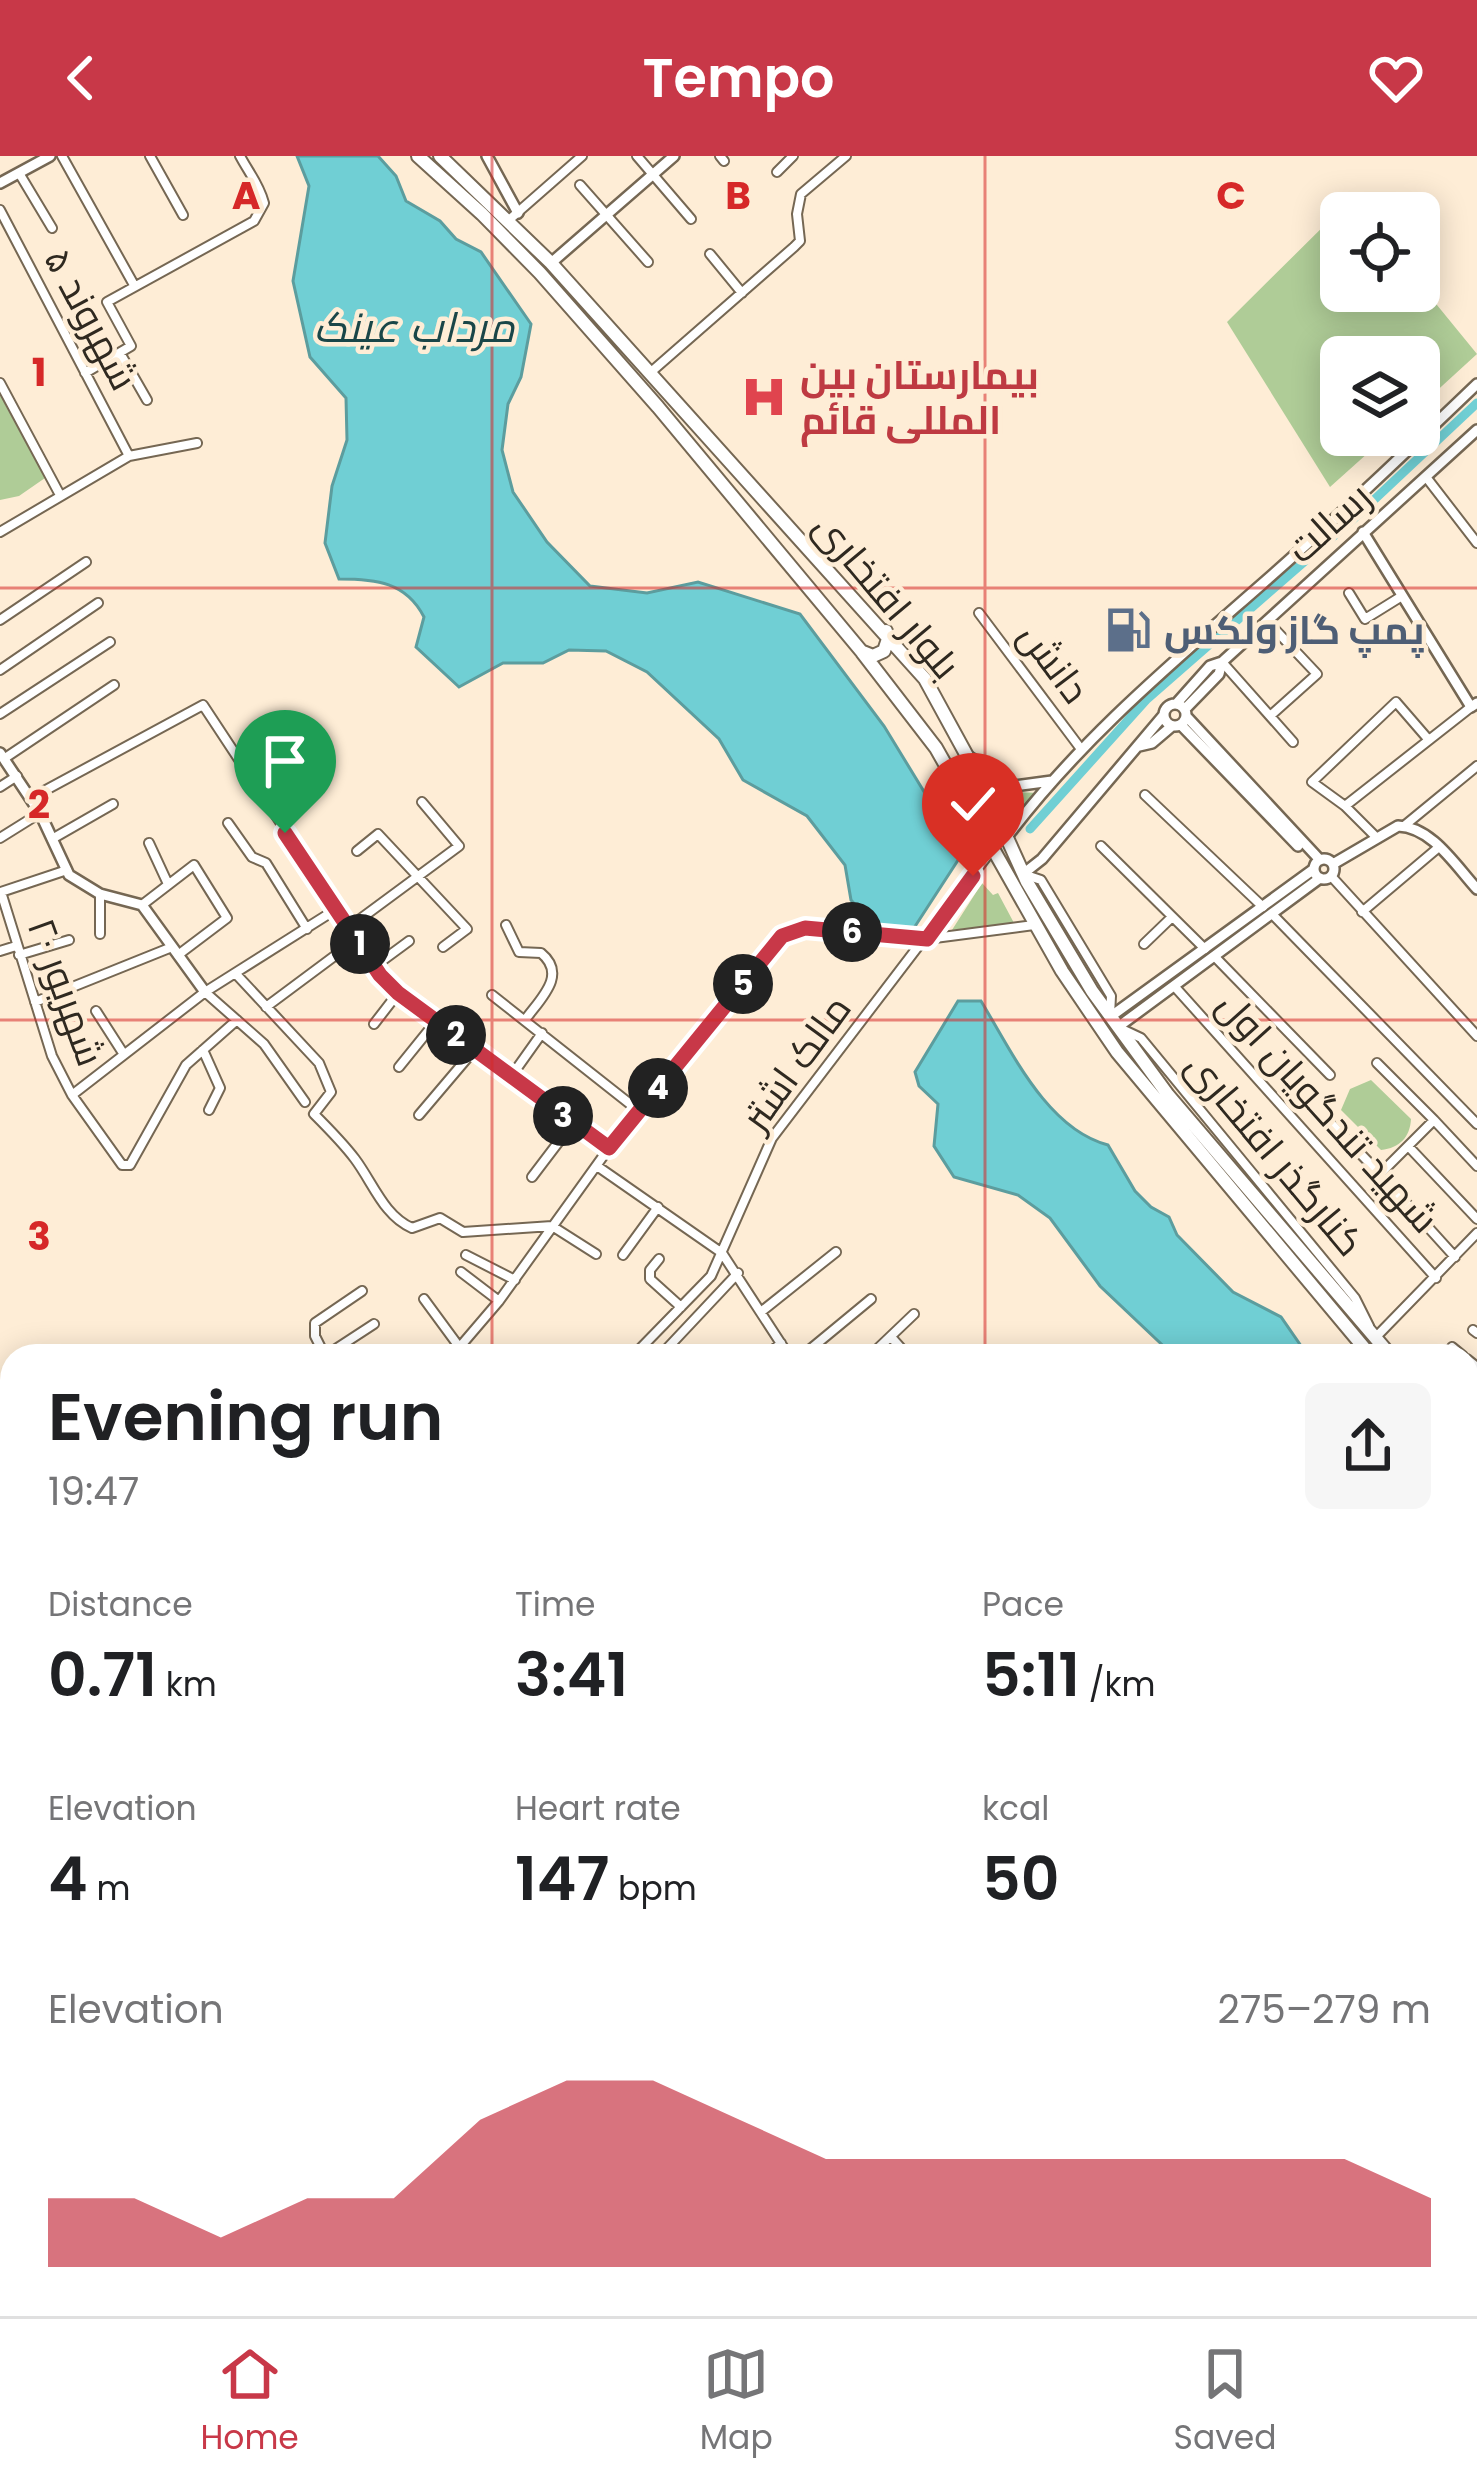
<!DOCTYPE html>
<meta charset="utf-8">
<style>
:root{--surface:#fff;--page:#f6f6f6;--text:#202124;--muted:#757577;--line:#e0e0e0;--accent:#c83848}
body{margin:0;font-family:Poppins,Cairo,sans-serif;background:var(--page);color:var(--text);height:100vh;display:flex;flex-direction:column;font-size:45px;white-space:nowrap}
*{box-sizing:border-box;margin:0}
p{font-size:39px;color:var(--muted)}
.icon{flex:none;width:66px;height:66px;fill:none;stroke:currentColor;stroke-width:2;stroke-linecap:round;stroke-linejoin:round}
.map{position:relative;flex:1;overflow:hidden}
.drawer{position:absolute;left:0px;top:1188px;width:1479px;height:972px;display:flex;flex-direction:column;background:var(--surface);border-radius:36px 36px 0 0;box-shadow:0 6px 30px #0003}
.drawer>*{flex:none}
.buttons{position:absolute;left:1320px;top:36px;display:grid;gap:24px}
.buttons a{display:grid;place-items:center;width:120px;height:120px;border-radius:18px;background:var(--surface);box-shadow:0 6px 30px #0003;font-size:60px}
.pin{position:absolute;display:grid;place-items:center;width:102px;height:102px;color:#fff;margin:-123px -51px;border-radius:50% 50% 50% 0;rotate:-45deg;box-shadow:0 0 12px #0007}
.pin .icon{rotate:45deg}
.km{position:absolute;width:60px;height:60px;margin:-30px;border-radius:50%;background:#222;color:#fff;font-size:33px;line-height:60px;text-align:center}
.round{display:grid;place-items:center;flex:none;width:126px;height:126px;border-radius:18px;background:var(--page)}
.head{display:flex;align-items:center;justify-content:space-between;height:204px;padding:0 48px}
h1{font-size:66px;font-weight:600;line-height:90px}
.metrics{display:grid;grid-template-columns:repeat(3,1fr);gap:18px;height:204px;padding:12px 48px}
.metrics div{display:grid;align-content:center}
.metrics b{font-size:60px;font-weight:600}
.metrics small{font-size:33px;font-weight:400}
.metrics p{font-size:33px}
.chart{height:336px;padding:24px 48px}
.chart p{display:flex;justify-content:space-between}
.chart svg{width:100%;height:216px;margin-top:12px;fill:var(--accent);opacity:.7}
header{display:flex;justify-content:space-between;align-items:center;height:156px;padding:0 48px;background:var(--accent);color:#fff;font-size:54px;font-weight:600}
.tab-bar{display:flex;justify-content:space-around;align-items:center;height:168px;border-top:3px solid var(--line);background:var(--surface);font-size:33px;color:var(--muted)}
.tab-bar a{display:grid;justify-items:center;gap:6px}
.tab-bar .current{color:var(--accent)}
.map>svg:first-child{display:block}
</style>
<header><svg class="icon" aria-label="back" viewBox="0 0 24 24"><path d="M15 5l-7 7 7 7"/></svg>Tempo<svg class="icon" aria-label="heart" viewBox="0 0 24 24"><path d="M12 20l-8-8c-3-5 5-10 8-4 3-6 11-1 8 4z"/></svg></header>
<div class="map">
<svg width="1477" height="2160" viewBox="0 0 1477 2160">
<rect width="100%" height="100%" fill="#feedd6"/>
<path fill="#afcc97" d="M1350,44L1361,57H1341V135H1419V127L1477,198L1419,251V201H1341V279H1388L1330,331L1227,166Z
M0,239L45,322L19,340L0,344Z
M989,618L1015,636L1038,637L1008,668Z
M982,727L993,739L998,737L1014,767L952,774Z
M1371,924L1411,963C1410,981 1400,992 1381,994L1341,954L1350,933Z"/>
<path fill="#70cfd4" stroke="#5c9d9e" stroke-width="3" d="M297,0H378L396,20L406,45L440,65L456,83L481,96L531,168L521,221L508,248L502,294L513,336L547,386L590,430L647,437L698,426L800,458L884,570L962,698L912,775L875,771L851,744L845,709L807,660L743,624L719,583L647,516L606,495L569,494L543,507H503L459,531L416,491L424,461C406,426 376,423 339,423L325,387L332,330L347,284L346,242L310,201L293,125L309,30Z
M958,845H981C1012,896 1047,973 1108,989L1135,1035L1151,1051L1169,1061L1177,1079L1233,1136L1281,1161L1308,1200H1174L1100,1130L1050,1062L1018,1039L954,1021L934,990L938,948L919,930L915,916Z
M1467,1488L1477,1494V1604L1467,1610Z"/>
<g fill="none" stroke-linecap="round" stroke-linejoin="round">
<path stroke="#70cfd4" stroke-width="9" d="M1030,673L1147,543L1360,357L1477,247"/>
<g stroke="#756753" stroke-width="12">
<path id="minor" d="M62,0L134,129
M150,0L183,59
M637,0L691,63
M720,0L724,5
M777,16L793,0
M19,17L52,72
M580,29L648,106
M0,54L129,300
M509,64L582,0
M710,98L742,137
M120,197L147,244
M651,216L794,91L800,85L797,58L801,38L846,0
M85,217L131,190L107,146L254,65L264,47C259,28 249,17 240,0
M0,227L60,339
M1426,321L1477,387
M0,376L129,300L197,287
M1349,437L1365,463L1402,440
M979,457L1081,593
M0,464L86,406
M1267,465L1317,518L1270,560
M1222,506L1293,586
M0,514L98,447
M0,558L110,486
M5,602L114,529
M0,631L17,620
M1145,639L1263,751
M31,642L203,549L381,819L398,837L609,992
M1345,650L1312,626L1396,546L1428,583
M228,667L252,701L266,707L307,773
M1404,670L1477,610
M0,682L40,657
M1377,682L1345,650L1471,551
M52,683L113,648
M149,687L168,728
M1101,690L1205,793
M357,695L378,678L467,773L443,791
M67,714L1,736L52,900L72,939L122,1009H130L186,909L237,864
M1023,718L1041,724L1111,840L1110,859
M1331,720L1477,880
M142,749L194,709L227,762L178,799
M1362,756L1439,691
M1274,760L1477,968
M506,769L519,796L541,797C568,819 540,843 525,864
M348,772L459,690L422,646
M100,778V738
M1144,788L1172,761
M0,795L16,790
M19,799L69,784
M1216,802L1330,919
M375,810L409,785
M236,818L319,907L331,936L314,958C329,973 343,987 355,1003C373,1027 384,1060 412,1072L440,1062L463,1076L552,1070L596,1098
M1175,831L1436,1122
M205,836L264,888L305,946
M492,839L639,955
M35,846L172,791
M266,851L356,784
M96,855L123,897
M374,868L398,837
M1124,874L1141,882L1355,1142L1369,1170
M203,894L220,932L209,954
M1377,907L1434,964
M399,911L437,864
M510,922L542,877
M72,939L205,836L335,754
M419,959L475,893
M1330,966L1380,1018L1408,990L1477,1063
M1408,990L1434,964L1477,1010
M597,1010L722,1097L789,1200
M1380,1018L1455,1101
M532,1021L573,967
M466,1099L515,1124
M623,1099L658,1051
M659,1103L650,1114V1123L681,1151
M461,1116L499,1145
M424,1143L460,1192
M762,1155L836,1096
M1473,1174L1477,1177
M891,1181L908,1200
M1375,1182L1477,1077
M1452,1191L1463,1200
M325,1200L315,1180V1167L362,1135
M325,1200L374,1168
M390,1200L392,1199
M452,1200L499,1145L609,992L782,780L794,772H805L927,783L1034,769
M633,1200L711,1120L772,982L994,691
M660,1200L738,1117
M767,1200L781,1187
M802,1200L871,1143
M870,1200L914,1158
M1467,1203L1477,1211
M0,1412L12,1428
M0,1533L12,1528
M0,1558L12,1549
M0,1583L12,1575
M0,1602L12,1597
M0,1659L12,1662
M0,1745L12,1736
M0,1755L4,1760L0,1776
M1467,1762L1477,1776
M1467,1873L1477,1863
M1467,1882L1477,1892
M1467,1923L1477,1913
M0,2036L12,2033
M0,2098L12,2118
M31,2148L42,2160
M123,2148L131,2160
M268,2148L276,2160
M752,2148L761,2158L775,2148
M808,2148L819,2160
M918,2148L922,2160
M1238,2148L1249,2160
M1316,2148L1328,2160
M428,2150L432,2160
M655,2152L661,2148
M714,2154L717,2160
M327,2155L329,2160
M160,2160L169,2154L167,2148
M487,2160L513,2148
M880,2160V2148
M967,2160L974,2148
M1016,2160L1020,2157
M1065,2160L1077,2148
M1177,2160L1193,2148"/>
</g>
<g stroke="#756753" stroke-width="14">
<path id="tertiary" d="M487,0L518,57
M0,27L50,0
M551,107L674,0
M1363,376L1471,551L1477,547
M1177,547L1210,510L1222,506L1477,274
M1164 559a11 11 0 1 1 22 0a11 11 0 1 1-22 0Z
M1185,553L1219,518L1222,506
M1186,560L1320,704
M1181,569L1298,690
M1139,590L1152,587L1172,570
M0,597L40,657L69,719L100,738L142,749L205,836
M968,600L1014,630L1052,625
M1006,682C1079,585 1171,508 1261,429C1335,364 1406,296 1477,228
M1314 713a10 10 0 1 1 20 0a10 10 0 1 1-20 0Z
M1333,708L1398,670C1432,671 1455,709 1477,733
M1023,718L1042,703L1163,560
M1110,861L1314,713
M1118,871L1320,722"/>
</g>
<g stroke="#756753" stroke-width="15">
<path id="secondary" d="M1467,1637L1477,1626
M1467,1655L1477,1645
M828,2160L837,2148"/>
</g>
<g stroke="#756753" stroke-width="16">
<path id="trunk" d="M418,0L482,58L540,117L658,251L862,496L936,592L1062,815L1117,896L1371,1200
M440,0L551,107L925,523L984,631L1027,726L1092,835L1168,939L1391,1200
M863,496L873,500L884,495L888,483L886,475
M1467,1275L1477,1283
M1467,1295L1477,1304"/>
</g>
<use href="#minor" stroke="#fff" stroke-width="8"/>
<use href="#tertiary" stroke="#fff" stroke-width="9"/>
<use href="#secondary" stroke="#fff" stroke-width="10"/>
<use href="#trunk" stroke="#fff" stroke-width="12"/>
</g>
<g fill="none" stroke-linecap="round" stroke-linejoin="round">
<g stroke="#fff" stroke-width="24">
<path id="route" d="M285,677L380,819L398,837L609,992L782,780L805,772L927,783L973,720"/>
</g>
<use href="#route" stroke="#c83848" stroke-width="15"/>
</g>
<path fill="none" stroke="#d62828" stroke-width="3" stroke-opacity="0.55" d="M492,0V1200M985,0V1200M0,432H1477M0,864H1477M0,1296H12M1467,1296H1477M0,1728H12M1467,1728H1477M492,2148V2160M985,2148V2160"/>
<defs>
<g id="hospital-bare" transform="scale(3.6)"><path d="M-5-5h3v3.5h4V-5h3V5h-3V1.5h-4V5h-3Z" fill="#e0444e" stroke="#feedd6" stroke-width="2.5" paint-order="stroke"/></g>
<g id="fuel-bare" transform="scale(3.6)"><path d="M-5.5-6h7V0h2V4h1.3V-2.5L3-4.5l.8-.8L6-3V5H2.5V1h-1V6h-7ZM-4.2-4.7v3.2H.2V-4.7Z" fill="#5c6f8a" stroke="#feedd6" stroke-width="2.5" paint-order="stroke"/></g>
</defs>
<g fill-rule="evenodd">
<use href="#hospital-bare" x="764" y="241"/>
<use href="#fuel-bare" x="1128" y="474"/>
</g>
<g text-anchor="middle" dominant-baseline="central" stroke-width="9" stroke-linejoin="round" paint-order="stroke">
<g font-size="39" fill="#2f2920" stroke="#feedd6">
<text transform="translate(91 163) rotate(62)">شهروند ۵</text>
<text transform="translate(1329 367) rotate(-42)">رسالت</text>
<text transform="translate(887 440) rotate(50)">بلوار افتخاری</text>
<text transform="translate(1054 507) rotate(53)">دانش</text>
<text transform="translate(66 836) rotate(70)">شهریور ۲۰</text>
<text transform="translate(796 907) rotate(-54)">مالک اشتر</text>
<text transform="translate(1328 956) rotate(48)">شهید تندگویان اول</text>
<text transform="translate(1275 998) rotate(50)">کنارگذر افتخاری</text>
</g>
<g font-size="39" font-weight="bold" fill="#be3a42" stroke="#feedd6" text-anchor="start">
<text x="800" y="219">بیمارستان بین<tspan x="800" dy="45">المللی قائم</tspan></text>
</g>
<g font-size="39" font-weight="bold" fill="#4e5e75" stroke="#feedd6" text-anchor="start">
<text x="1164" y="474">پمپ گاز ولکس</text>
</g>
<g font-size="42" font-style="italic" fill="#1a4648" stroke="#feedd6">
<text x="414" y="171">مرداب عینک</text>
</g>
</g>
<g font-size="39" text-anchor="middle" font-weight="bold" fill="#d62828" stroke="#feedd6" stroke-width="9" stroke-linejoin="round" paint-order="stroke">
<text x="246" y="53">A</text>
<text x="738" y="53">B</text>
<text x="1231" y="53">C</text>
<text x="39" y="230">1</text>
<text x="39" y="662">2</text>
<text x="39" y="1094">3</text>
</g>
</svg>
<div class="buttons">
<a><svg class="icon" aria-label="locate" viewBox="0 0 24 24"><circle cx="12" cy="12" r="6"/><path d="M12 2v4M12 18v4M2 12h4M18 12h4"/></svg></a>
<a><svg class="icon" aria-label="layers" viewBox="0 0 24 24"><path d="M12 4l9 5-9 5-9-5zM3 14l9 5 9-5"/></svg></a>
</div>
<div class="pin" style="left:285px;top:677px;background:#1e9e55"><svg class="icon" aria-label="arrive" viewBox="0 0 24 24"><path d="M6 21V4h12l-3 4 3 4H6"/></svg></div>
<div class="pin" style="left:973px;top:720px;background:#d93025"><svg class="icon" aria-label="check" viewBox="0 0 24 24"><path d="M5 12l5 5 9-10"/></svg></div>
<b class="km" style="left:360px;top:788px">1</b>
<b class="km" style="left:456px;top:879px">2</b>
<b class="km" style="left:563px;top:960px">3</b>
<b class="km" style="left:658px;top:932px">4</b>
<b class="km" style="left:743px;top:828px">5</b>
<b class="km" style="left:852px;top:776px">6</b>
<section class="drawer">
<div class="head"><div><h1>Evening run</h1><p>19:47</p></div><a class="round"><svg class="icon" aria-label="share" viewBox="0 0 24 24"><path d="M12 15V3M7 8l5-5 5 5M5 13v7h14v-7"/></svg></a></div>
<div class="metrics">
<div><p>Distance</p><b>0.71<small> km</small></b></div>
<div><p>Time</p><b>3:41</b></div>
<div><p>Pace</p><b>5:11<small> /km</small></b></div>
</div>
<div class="metrics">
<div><p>Elevation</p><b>4<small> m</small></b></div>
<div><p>Heart rate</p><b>147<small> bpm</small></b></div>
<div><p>kcal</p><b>50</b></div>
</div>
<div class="chart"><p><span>Elevation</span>275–279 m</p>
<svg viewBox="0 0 160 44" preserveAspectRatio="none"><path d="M0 44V30L10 30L20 38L30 30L40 30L50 14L60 6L70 6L80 14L90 22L100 22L110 22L120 22L130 22L140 22L150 22L160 30V44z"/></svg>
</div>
</section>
</div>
<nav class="tab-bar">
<a class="current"><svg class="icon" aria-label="home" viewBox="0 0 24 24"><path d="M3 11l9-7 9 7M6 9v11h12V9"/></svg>Home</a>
<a><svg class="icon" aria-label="map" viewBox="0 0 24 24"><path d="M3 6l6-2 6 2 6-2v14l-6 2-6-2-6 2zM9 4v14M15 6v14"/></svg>Map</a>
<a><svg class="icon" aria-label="saved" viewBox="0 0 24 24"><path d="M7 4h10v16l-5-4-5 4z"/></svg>Saved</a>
</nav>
